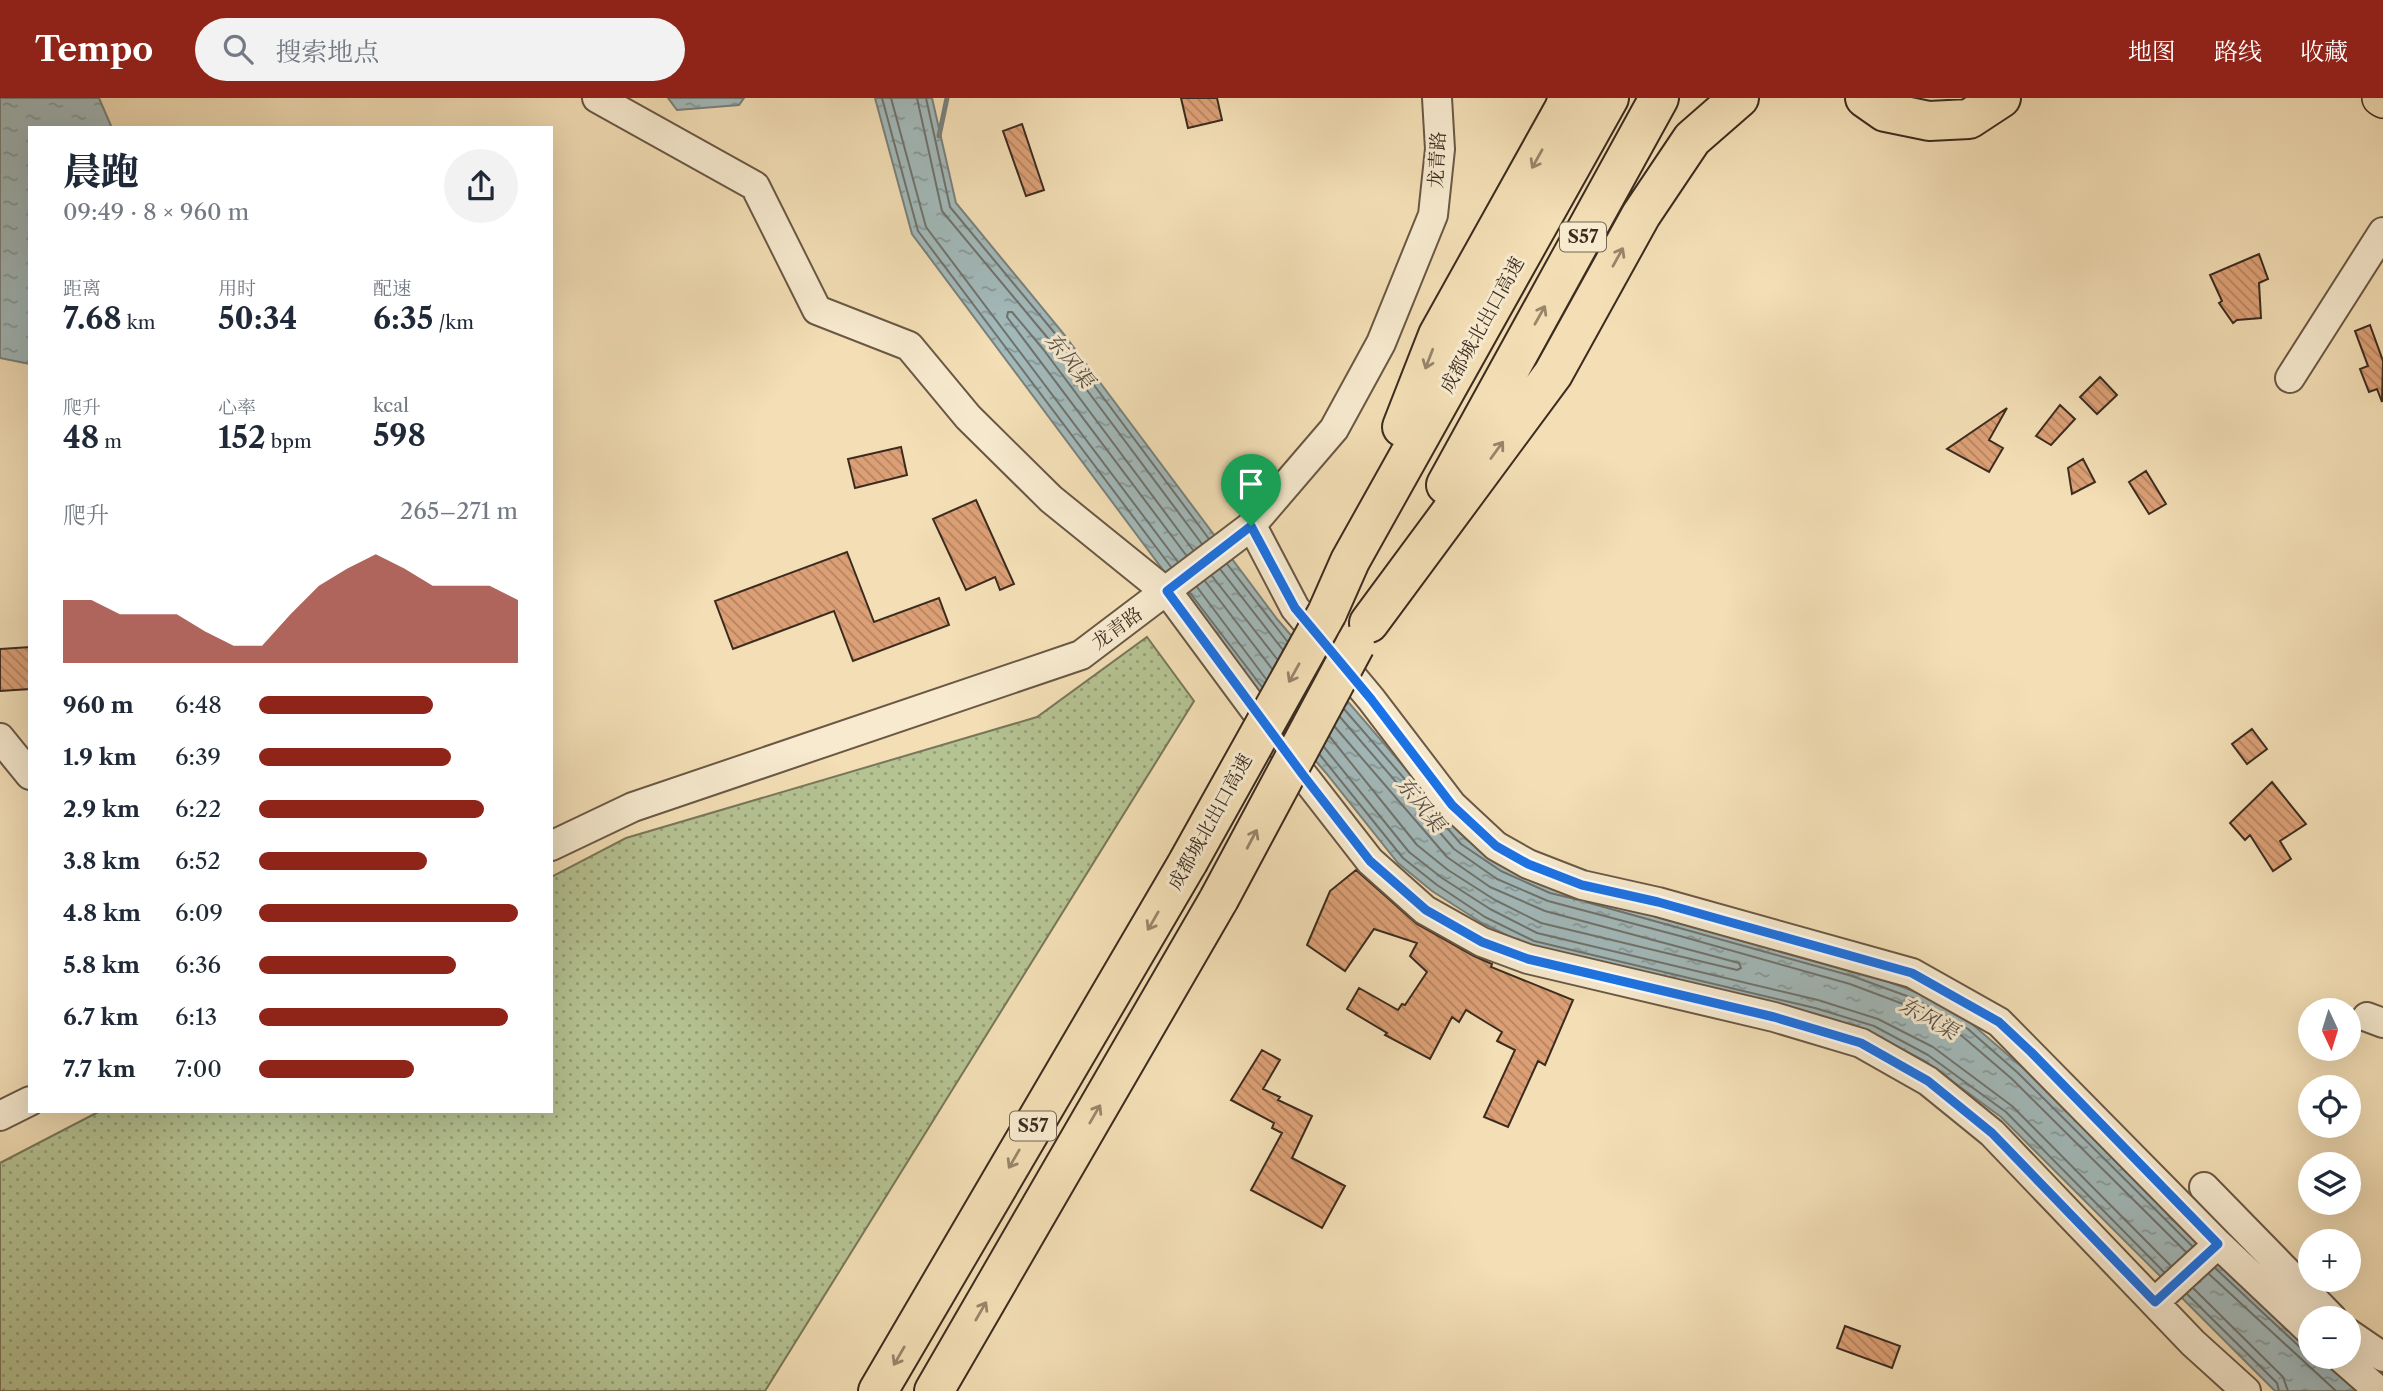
<!DOCTYPE html>
<html lang="zh">
<meta charset="utf-8">
<style>
:root{--surface:#fff;--page:#f2f2f3;--text:#1f2937;--muted:#747a83;--accent:#8f2418}
body{margin:0;font-family:"Libre Caslon Text","Noto Serif SC",serif;background:var(--page);color:var(--text);height:100vh;display:flex;flex-direction:column;font-size:26px;white-space:nowrap}
*{box-sizing:border-box;margin:0}
p{font-size:23px;color:var(--muted)}
.icon{flex:none;width:38px;height:38px;fill:none;stroke:currentColor;stroke-width:2;stroke-linecap:round;stroke-linejoin:round}
.map{position:relative;flex:1;overflow:hidden}
.drawer{position:absolute;left:28px;top:28px;width:525px;height:987px;display:flex;flex-direction:column;background:var(--surface);border-radius:0px;box-shadow:0 7px 28px #0002}
.drawer>*{flex:none}
.needle{width:46px;rotate:176deg}
.fabs{position:absolute;left:2298px;top:900px;display:grid;gap:14px}
.fabs a{display:grid;place-items:center;width:63px;height:63px;border-radius:50%;background:var(--surface);box-shadow:0 7px 28px #0002;font-size:35px}
.pin{position:absolute;display:grid;place-items:center;width:60px;height:60px;color:#fff;margin:-72px -30px;border-radius:50% 50% 50% 0;rotate:-45deg;box-shadow:0 0 7px #0007}
.pin .icon{rotate:45deg}
.round{display:grid;place-items:center;flex:none;width:74px;height:74px;border-radius:37px;background:var(--page)}
.headline{display:flex;align-items:center;justify-content:space-between;height:119px;padding:0 35px}
h1{font-size:38px;font-weight:800;line-height:52px}
.figures{display:grid;grid-template-columns:repeat(3,1fr);gap:10px;height:119px;padding:7px 35px}
.figures div{display:grid;align-content:center}
.figures b{font-size:30px;font-weight:800}
.figures small{font-size:19px;font-weight:400}
.figures p{font-size:19px}
.chart{height:196px;padding:14px 35px}
.chart p{display:flex;justify-content:space-between}
.chart svg{width:100%;height:126px;margin-top:7px;fill:var(--accent);opacity:.7}
ul{padding:0 35px;list-style:none;font-size:23px}
li{display:grid;grid-template-columns:112px 84px 1fr;align-items:center;height:52px}
li i{height:18px;border-radius:9px;background:var(--accent)}
header{display:flex;align-items:center;gap:42px;box-sizing:border-box;height:98px;padding:0 35px;background:var(--accent);color:#fff}
header strong{font-size:33px}
nav{display:flex;gap:38px;margin-inline-start:auto;font-size:24px}
.search{width:490px;height:63px;background:var(--page);display:flex;align-items:center;gap:18px;box-sizing:border-box;padding:0 24px;border-radius:38px;color:var(--muted);font-size:26px}
.map>svg:first-child{display:block}
</style>
<header>
<strong>Tempo</strong>
<div class="search"><svg class="icon" aria-label="search" viewBox="0 0 24 24"><circle cx="10" cy="10" r="6"/><path d="M15 15l6 6"/></svg>搜索地点</div>
<nav><a>地图</a><a>路线</a><a>收藏</a></nav>
</header>
<div class="map">
<svg width="2383" height="1293" viewBox="0 0 2383 1293">
<defs>
<pattern id="grass-dots" width="8" height="8" patternUnits="userSpaceOnUse" patternTransform="scale(1.75)"><rect width="8" height="8" fill="#b5c292"/><path d="M2 2h.1M6 6h.1" fill="none" stroke="#949e77" stroke-width="1.8" stroke-linecap="round"/></pattern>
<pattern id="water-ripples" width="26" height="14" patternUnits="userSpaceOnUse" patternTransform="scale(1.75)"><rect width="26" height="14" fill="#a2b9ba"/><path d="M2 4q2-2 4 0t4 0M15 11q2-2 4 0t4 0" fill="none" stroke="#859797"/></pattern>
<pattern id="building-back-hatch" width="6" height="6" patternUnits="userSpaceOnUse" patternTransform="scale(1.75)"><rect width="6" height="6" fill="#dda076"/><path d="M-1 5l2 2M0 0l6 6M5-1l2 2" fill="none" stroke="#b48360"/></pattern>
</defs>
<rect width="100%" height="100%" fill="#f3deb5"/>
<filter id="stains"><feTurbulence type="fractalNoise" baseFrequency=".00286" numOctaves="4"/><feColorMatrix values="0 0 0 0 .2 0 0 0 0 .09 0 0 0 0 .02 0 0 0 .5 -.17"/></filter>
<radialGradient id="worn" r=".72"><stop offset=".6" stop-color="#630" stop-opacity="0"/><stop offset="1" stop-color="#630" stop-opacity=".3"/></radialGradient>
<path fill="url(#grass-dots)" stroke="#787759" stroke-width="2" d="M1147,539L1194,603L765,1293H0V1065L100,1013H551V779L626,740L1037,619Z"/>
<path fill="url(#water-ripples)" stroke="#79817c" stroke-width="2" d="M0,0H99L112,30H30V266L0,260Z
M668,0H744L739,7L677,12Z
M875,0H932L956,105L1063,235L1277,521L1465,740L1504,767L1855,871L1918,895L1972,926L2023,970L2190,1137L2310,1250V1258H2319L2361,1293H2275L2001,1019L1925,963L1871,935L1813,917L1531,849L1482,825L1432,793L1398,765L1326,675L1237,571L912,136Z"/>
<g fill="none" stroke-linecap="round" stroke-linejoin="round">
<path stroke="#6f726d" stroke-width="2" d="M882,0L918,133L1171,469
M891,0L926,129L1178,464
M917,0L942,113L1051,244L1202,446
M926,0L950,109L1058,239L1209,441
M1186,457L1007,219L1008,214H1012L1043,251L1193,452
M1227,466L1287,543
M1220,471L1283,552
M1212,478L1277,561
M1205,483L1272,571
M1197,489L1266,581
M1190,495L1262,589
M1344,611L1461,746L1501,773L1550,795L1575,801
M1340,619L1454,751L1497,781L1548,803L1680,838L1850,886L1911,909L1962,938L2012,981L2186,1154
M1330,639L1417,747L1448,772L1495,802L1541,825L1737,872L1741,870L1739,865L1545,813L1490,789L1447,759L1335,629
M1324,649L1409,754L1442,780L1490,811L1537,835L1818,902L1878,921L1933,949L2012,1008L2171,1168
M1320,657L1403,760L1437,787L1485,819L1534,843L1815,910L1874,928L1928,957L2006,1014L2164,1174
M1586,804L1852,878L1915,901L1968,931L2018,975L2192,1148
M2215,1170L2303,1252L2310,1254
M2209,1176L2336,1293
M2193,1190L2283,1279L2288,1293
M2187,1196L2277,1285L2279,1293"/>
<path stroke="#79817c" stroke-width="5" d="M939,38L947,0"/>
</g>
<path fill="url(#building-back-hatch)" stroke="#3c2c20" stroke-width="2" d="M1181,0H1217L1222,22L1188,30Z
M1022,26L1044,92L1026,98L1003,33Z
M2259,156L2268,181L2259,185L2261,220L2237,222L2233,225L2219,205L2222,203L2210,177Z
M2370,227L2383,263L2382,304L2377,291L2369,294L2360,271L2368,268L2355,233Z
M2100,279L2117,297L2097,316L2080,299Z
M2060,307L2075,321L2051,347L2036,338Z
M2007,310L1989,342L2003,350L1989,374L1947,351Z
M901,349L907,377L855,390L848,361Z
M2083,361L2095,384L2072,396L2068,370Z
M2146,373L2166,406L2149,416L2129,384Z
M976,402L1014,486L1000,492L995,479L966,492L933,421Z
M847,454L874,524L939,500L949,527L853,563L834,513L733,551L715,503Z
M30,549V591L0,593V551Z
M2252,631L2267,651L2247,666L2232,646Z
M2272,684L2306,726L2280,743L2291,761L2273,773L2250,737L2245,742L2230,725Z
M1356,772L1417,826L1474,858L1492,866L1491,869L1573,902L1545,967L1538,963L1508,1029L1484,1019L1515,952L1497,943L1502,934L1466,912L1459,924L1452,919L1430,961L1385,937L1387,935L1347,911L1359,890L1398,912L1402,906L1405,907L1427,874L1410,858L1417,845L1374,831L1345,873L1307,847L1330,793Z
M1262,952L1280,962L1263,991L1280,999L1278,1002L1312,1018L1292,1060L1345,1088L1322,1130L1251,1092L1282,1035L1272,1030L1274,1025L1231,1002Z
M1845,1228L1900,1248L1892,1270L1837,1250Z"/>
<g fill="none" stroke-linecap="round" stroke-linejoin="round">
<g stroke="#6a5845" stroke-width="32">
<path id="minor" d="M597,0L755,88L817,212L909,248L968,319L1051,401L1166,494
M2290,280L2383,134
M1252,428L1295,510L1371,601L1452,707L1496,748L1528,766L1582,787L1658,804L1912,875L1999,924L2218,1146L2310,1233
M1167,493L1303,677L1370,763L1425,812L1482,844L1528,861L1774,919L1861,945L1928,983L1992,1035L2193,1245L2246,1293
M0,640L30,677
M551,748L633,709L1081,557L1250,429L1334,331L1381,245L1433,117L1440,51L1437,0
M2367,919L2383,925
M0,1018L30,1003
M2204,1089L2332,1220
M2155,1204L2218,1146
M2348,1235L2383,1259
M2339,1258L2379,1293"/>
</g>
<g stroke="#3c2c20" stroke-width="38">
<path id="major" d="M2380,0L2383,2"/>
</g>
<g stroke="#3c2c20" stroke-width="42">
<path id="highway" d="M1865,0L1885,14L1929,23L1969,21L2001,0
M1402,329L1438,237L1564,11L1568,0
M1446,387L1659,0
M1327,515L1350,463L1609,0
M1369,525L1553,276L1641,117L1692,41L1739,0
M878,1293L1188,764
M934,1293L1219,801"/>
</g>
<use href="#minor" stroke="#f7eacf" stroke-width="28"/>
<use href="#major" stroke="#f3deb5" stroke-width="35"/>
<use href="#highway" stroke="#f3deb5" stroke-width="38"/>
<g stroke="#3c2c20" stroke-width="42" stroke-linecap="butt">
<path id="highway-bridge" d="M1188,764L1327,515
M1219,801L1355,547"/>
</g>
<use href="#highway-bridge" stroke="#f3deb5" stroke-width="38"/>
</g>
<defs><path id="oneway-shaft" d="M-6 0H5M1.5-3L5.5 0L1.5 3" fill="none" stroke-width="1.6" stroke-linecap="round" stroke-linejoin="round" transform="scale(1.75)"/></defs>
<g stroke="#98856a">
<use href="#oneway-shaft" transform="translate(1537 61) rotate(119)"/>
<use href="#oneway-shaft" transform="translate(1618 159) rotate(-61)"/>
<use href="#oneway-shaft" transform="translate(1540 217) rotate(-61)"/>
<use href="#oneway-shaft" transform="translate(1429 261) rotate(111)"/>
<use href="#oneway-shaft" transform="translate(1497 352) rotate(-54)"/>
<use href="#oneway-shaft" transform="translate(1294 575) rotate(119)"/>
<use href="#oneway-shaft" transform="translate(1252 741) rotate(-62)"/>
<use href="#oneway-shaft" transform="translate(1153 823) rotate(120)"/>
<use href="#oneway-shaft" transform="translate(1095 1016) rotate(-60)"/>
<use href="#oneway-shaft" transform="translate(1014 1061) rotate(120)"/>
<use href="#oneway-shaft" transform="translate(981 1213) rotate(-60)"/>
<use href="#oneway-shaft" transform="translate(899 1258) rotate(120)"/>
</g>
<g fill="none" stroke-linecap="round" stroke-linejoin="round">
<g stroke="#fff" stroke-width="14">
<path id="route" d="M1251,428L1295,510L1371,601L1452,707L1496,748L1528,766L1582,787L1658,804L1912,875L1999,924L2031,954L2218,1146L2155,1204L1992,1035L1928,983L1861,945L1774,919L1528,861L1482,844L1426,812L1370,763L1303,677L1167,493Z"/>
</g>
<use href="#route" stroke="#1a73e8" stroke-width="9"/>
</g>
<g text-anchor="middle" dominant-baseline="central" stroke-width="6" stroke-linejoin="round" paint-order="stroke">
<g fill="#f7eacf" stroke="#746554" stroke-width="2">
<rect x="1560" y="124.5" width="46" height="29" rx="5"/>
<rect x="1010" y="1013.5" width="46" height="29" rx="5"/>
</g>
<g font-size="18" font-weight="bold" fill="#3c2c20">
<text x="1583" y="139">S57</text>
<text x="1033" y="1028">S57</text>
</g>
<g font-size="19" fill="#3c2c20" stroke="#f7eacf">
<text transform="translate(1437 62) rotate(-87)">龙青路</text>
<text transform="translate(1482 227) rotate(-61)">成都城北出口高速</text>
<text transform="translate(1117 530) rotate(-36)">龙青路</text>
<text transform="translate(1210 724) rotate(-61)">成都城北出口高速</text>
</g>
<g font-size="21" font-style="italic" fill="#564f46" stroke="#f7eacf">
<text transform="translate(1070 262) rotate(51)">东风渠</text>
<text transform="translate(1421 706) rotate(51)">东风渠</text>
<text transform="translate(1929 920) rotate(29)">东风渠</text>
</g>
</g>
<rect width="100%" height="100%" filter="url(#stains)"/>
<rect width="100%" height="100%" fill="url(#worn)"/>
</svg>
<div class="fabs">
<a><svg class="needle" viewBox="-14 -14 28 28"><path d="M0-13l5 13h-10z" fill="#e53935"/><path d="M0 13l5-13h-10z" fill="#747a83"/></svg></a>
<a><svg class="icon" aria-label="locate" viewBox="0 0 24 24"><circle cx="12" cy="12" r="6"/><path d="M12 2v4M12 18v4M2 12h4M18 12h4"/></svg></a>
<a><svg class="icon" aria-label="layers" viewBox="0 0 24 24"><path d="M12 4l9 5-9 5-9-5zM3 14l9 5 9-5"/></svg></a>
<a>+</a>
<a>−</a>
</div>
<div class="pin" style="left:1251px;top:428px;background:#1e9e55"><svg class="icon" aria-label="arrive" viewBox="0 0 24 24"><path d="M6 21V4h12l-3 4 3 4H6"/></svg></div>
<section class="drawer">
<div class="headline"><div><h1>晨跑</h1><p>09:49 · 8 × 960 m</p></div><a class="round"><svg class="icon" aria-label="share" viewBox="0 0 24 24"><path d="M12 15V3M7 8l5-5 5 5M5 13v7h14v-7"/></svg></a></div>
<div class="figures">
<div><p>距离</p><b>7.68<small> km</small></b></div>
<div><p>用时</p><b>50:34</b></div>
<div><p>配速</p><b>6:35<small> /km</small></b></div>
</div>
<div class="figures">
<div><p>爬升</p><b>48<small> m</small></b></div>
<div><p>心率</p><b>152<small> bpm</small></b></div>
<div><p>kcal</p><b>598</b></div>
</div>
<div class="chart"><p><span>爬升</span>265–271 m</p>
<svg viewBox="0 0 160 44" preserveAspectRatio="none"><path d="M0 44V22L10 22L20 27L30 27L40 27L50 33L60 38L70 38L80 27L90 17L100 11L110 6L120 11L130 17L140 17L150 17L160 22V44z"/></svg>
</div>
<ul>
<li><b>960 m</b>6:48<i style="width:67%"></i></li>
<li><b>1.9 km</b>6:39<i style="width:74%"></i></li>
<li><b>2.9 km</b>6:22<i style="width:87%"></i></li>
<li><b>3.8 km</b>6:52<i style="width:65%"></i></li>
<li><b>4.8 km</b>6:09<i style="width:100%"></i></li>
<li><b>5.8 km</b>6:36<i style="width:76%"></i></li>
<li><b>6.7 km</b>6:13<i style="width:96%"></i></li>
<li><b>7.7 km</b>7:00<i style="width:60%"></i></li>
</ul>
</section>
</div>
